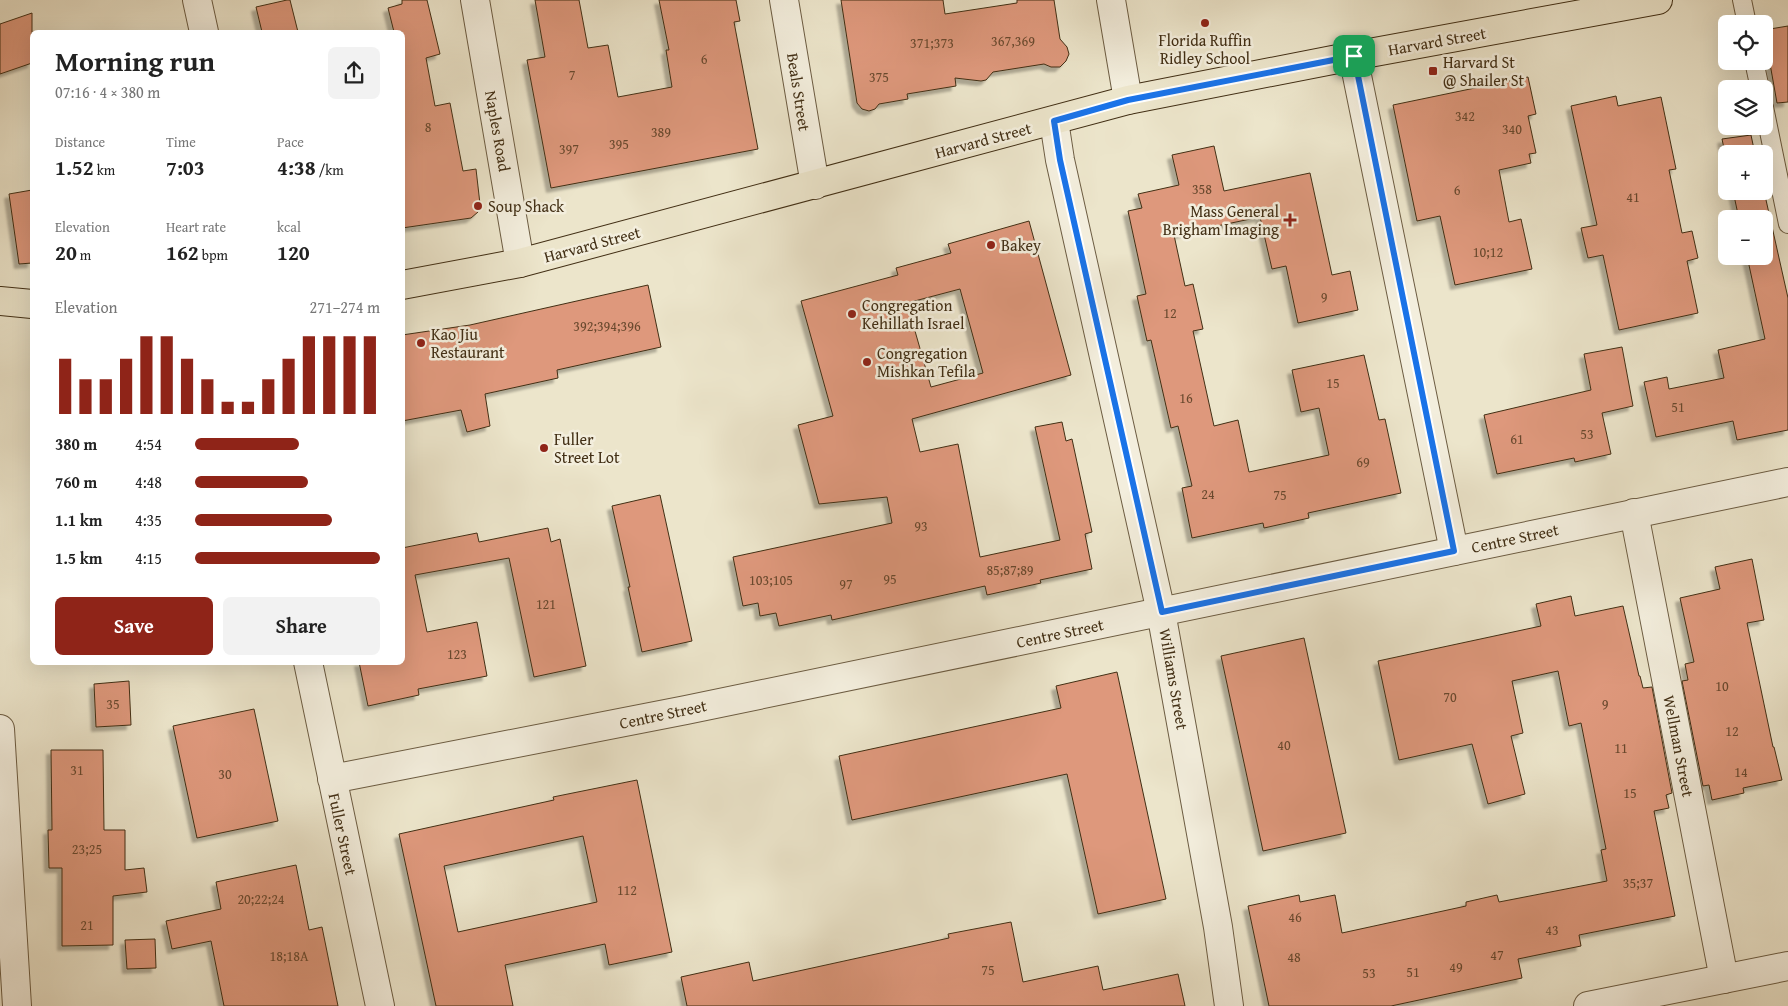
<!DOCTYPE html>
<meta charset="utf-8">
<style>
:root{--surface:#fff;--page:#f2f2f2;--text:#222;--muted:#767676;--accent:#8f2418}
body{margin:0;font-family:"Gentium Book Plus",serif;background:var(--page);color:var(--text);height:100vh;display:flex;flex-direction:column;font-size:19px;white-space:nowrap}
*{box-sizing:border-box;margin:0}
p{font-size:16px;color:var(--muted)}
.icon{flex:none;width:28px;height:28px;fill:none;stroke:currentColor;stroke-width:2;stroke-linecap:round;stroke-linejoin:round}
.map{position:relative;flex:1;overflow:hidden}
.details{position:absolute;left:30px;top:30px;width:375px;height:635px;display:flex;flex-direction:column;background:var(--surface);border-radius:8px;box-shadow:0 5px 20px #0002}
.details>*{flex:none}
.buttons{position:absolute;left:1718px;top:15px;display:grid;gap:10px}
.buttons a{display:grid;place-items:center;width:55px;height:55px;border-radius:8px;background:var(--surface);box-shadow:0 5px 20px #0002;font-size:25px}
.pin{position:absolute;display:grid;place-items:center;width:42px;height:42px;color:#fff;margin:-21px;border-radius:10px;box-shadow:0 2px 8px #0006}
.round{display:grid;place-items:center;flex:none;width:52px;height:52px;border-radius:8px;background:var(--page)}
.headline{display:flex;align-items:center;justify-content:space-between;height:85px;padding:0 25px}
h1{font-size:28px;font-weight:700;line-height:38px}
.metrics{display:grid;grid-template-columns:repeat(3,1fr);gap:8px;height:85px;padding:5px 25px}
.metrics div{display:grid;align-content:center}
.metrics b{font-size:21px;font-weight:700}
.metrics small{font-size:14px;font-weight:400}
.metrics p{font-size:14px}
.chart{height:140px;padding:10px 25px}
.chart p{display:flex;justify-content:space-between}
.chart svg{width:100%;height:90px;margin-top:5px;stroke:var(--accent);stroke-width:6}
.cta{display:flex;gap:10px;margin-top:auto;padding:10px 25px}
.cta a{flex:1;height:58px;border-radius:8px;background:var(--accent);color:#fff;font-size:20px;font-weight:700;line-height:58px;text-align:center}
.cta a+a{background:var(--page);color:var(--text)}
ul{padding:0 25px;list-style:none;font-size:16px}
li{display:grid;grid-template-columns:80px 60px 1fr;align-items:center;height:38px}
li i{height:12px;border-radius:6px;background:var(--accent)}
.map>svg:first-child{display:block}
</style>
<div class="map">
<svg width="1788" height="1006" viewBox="0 0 1788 1006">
<defs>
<filter id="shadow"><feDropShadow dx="-4.5" dy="4.5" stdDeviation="1" flood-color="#0004"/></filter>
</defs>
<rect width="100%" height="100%" fill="#ece5cb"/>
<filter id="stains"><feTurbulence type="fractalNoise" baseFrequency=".004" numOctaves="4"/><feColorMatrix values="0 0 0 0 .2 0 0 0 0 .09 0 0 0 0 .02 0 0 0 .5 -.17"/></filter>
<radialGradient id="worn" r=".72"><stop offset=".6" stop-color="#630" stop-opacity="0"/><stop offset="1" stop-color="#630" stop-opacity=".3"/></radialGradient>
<path fill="#de987b" stroke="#422f15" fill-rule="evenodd" filter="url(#shadow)" d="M287,0H290L298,32H262L256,7Z
M402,0H427L440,54L426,58L435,106L450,103L463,171L476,169L480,204L478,212L471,218L402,228V32H394L388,8L402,4Z
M535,0H579L588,48L608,45L618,97L672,87L666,50H669L659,0H736L740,21L734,22L758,149L551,188L527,60L545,57Z
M841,0H943L945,14L1017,3V0H1054L1060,39L1067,47L1069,54L1066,61L1060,67H1051L1044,64L993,72L986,80L981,81L955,78L956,86L907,94L908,99L879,104L875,109L869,111L862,109L857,103Z
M32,13V63L0,74V24Z
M1788,26V102L1777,103L1764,30Z
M1528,77L1536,114L1528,116L1536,153L1529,154L1531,163L1499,170L1509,222L1521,219L1532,269L1455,285L1440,216L1417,221L1393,105Z
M1616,96L1618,106L1661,97L1676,169L1669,170L1682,233L1692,231L1698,258L1687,261L1698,313L1619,330L1603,255L1588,258L1581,228L1597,225L1571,106Z
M1751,135L1755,154H1726V158L1722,139Z
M1214,146L1224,191L1310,173L1332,275L1350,271L1358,310L1298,323L1286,266L1272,269L1260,217L1174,235L1185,286L1193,284L1203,329L1193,331L1214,426L1238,420L1249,472L1329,455L1319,408L1301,412L1292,370L1364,355L1379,420L1385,419L1401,493L1308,513L1309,518L1264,528L1263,523L1192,538L1182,488L1192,486L1178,426L1171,428L1151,340L1147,341L1137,296L1146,294L1128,211L1142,208L1138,194L1179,185L1172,155Z
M32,190V263L19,264L9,194Z
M1733,191H1764L1788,298V430L1737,440L1733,421L1656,437L1644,382L1667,377L1669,389L1724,378L1718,350L1765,339L1747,256H1764V219H1739Z
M1029,221L1071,375L912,419L920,452L958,444L980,557L1060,540L1035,427L1062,422L1066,441L1072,439L1092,532L1085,534L1092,569L1040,580L1041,583L987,595L985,586L832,620L831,615L779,626L776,613L760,616L758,603L743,606L733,557L892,523L887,497L819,504L798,425L833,416L801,301L898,275L896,268L951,253L948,244ZM960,289L983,373L931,387L907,303Z
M648,285L661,347L557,370L558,378L485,394L490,426L467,432L461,410L402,421V335L470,325Z
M1622,347L1633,406L1602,413L1611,454L1575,462L1574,458L1497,474L1484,415L1591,390L1584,354Z
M660,495L692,641L642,652L628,587H630L612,506Z
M548,528L551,542L560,539L586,666L534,677L509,558L415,575L427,632L477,622L487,676L418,689L419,695L368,706L359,662H402V548L477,533L479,542Z
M1752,559L1764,620L1747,623L1773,747H1774L1782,780L1743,788L1744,793L1712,800L1709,785L1703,786L1682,681L1688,680L1685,664L1694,662L1680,598L1720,589L1715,567Z
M1571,596L1575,616L1623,606L1639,676H1640L1643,688L1652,687L1672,793L1666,795L1669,808L1654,811L1675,916L1579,935L1581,946L1518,959L1522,978L1391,1006H1269L1248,906L1299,895L1300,902L1335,895L1342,933L1466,906V902L1497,895L1499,902L1607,881L1601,850L1606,849L1581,723L1569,726L1558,671L1512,681L1523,733L1511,736L1525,794L1488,804L1472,744L1399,760L1378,661L1541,626L1536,604Z
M1304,638L1346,833L1263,851L1221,656Z
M1117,672L1166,899L1098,914L1067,774L852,820L839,756L1061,708L1056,686Z
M129,681L131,725L96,727L94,684Z
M254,709L278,821L197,838L173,726Z
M51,750H103L104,830H125V870L144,868L147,892L113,896V945L62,946V868H49L48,830H52Z
M637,780L672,952L609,965L605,944L505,965L513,1006H436L399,834L554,800L553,797ZM583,836L597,902L458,932L444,866Z
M296,865L309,930L322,927L338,1006H224L211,941L172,949L166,921L221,909L216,882Z
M1011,922L1023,982L1098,966L1103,990L1178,974L1185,1006H687L681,977L749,962L753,981L949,938L948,934Z
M155,939L156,968L127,969L125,940Z"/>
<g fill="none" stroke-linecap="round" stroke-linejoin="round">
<g stroke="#6c5c42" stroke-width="20">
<path id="service" d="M1742,0L1747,24
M1754,61L1760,89
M1764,107L1788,224"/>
</g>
<g stroke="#6c5c42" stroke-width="30">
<path id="minor" d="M475,0L520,263
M784,0L815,185
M1111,0L1128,100
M1353,56L1454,551
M1054,121L1060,160L1161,612L1218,927L1229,1006
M1634,513L1724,979
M0,729L17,1006"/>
</g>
<g stroke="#6c5c42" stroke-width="30">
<path id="tertiary" d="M197,0L204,32
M308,662L380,1006
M332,779L686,710L1788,482
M1588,1006L1788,966"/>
</g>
<g stroke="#422f15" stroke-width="30">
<path id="primary" d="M402,285L520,263L1128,100L1353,56L1658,0
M0,301L32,304"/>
</g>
<use href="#service" stroke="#f3eedd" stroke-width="18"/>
<use href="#minor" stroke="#f3eedd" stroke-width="28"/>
<use href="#tertiary" stroke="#f3eedd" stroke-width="28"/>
<use href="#primary" stroke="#ece5cb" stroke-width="28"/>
</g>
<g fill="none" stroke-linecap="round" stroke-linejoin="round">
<g stroke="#fff" stroke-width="10">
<path id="route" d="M1354,56L1454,551L1162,612L1060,160L1054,121L1128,100Z"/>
</g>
<use href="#route" stroke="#1a73e8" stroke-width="6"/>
</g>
<g fill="#8f2418" stroke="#f3eedd" stroke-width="2">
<circle cx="1205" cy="23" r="5"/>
<rect x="1428" y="66" width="10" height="10" rx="2.5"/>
<circle cx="478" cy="206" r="5"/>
<path d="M1287.5 212.5h5v5h5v5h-5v5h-5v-5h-5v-5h5z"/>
<circle cx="991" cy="245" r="5"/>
<circle cx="852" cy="314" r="5"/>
<circle cx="421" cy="343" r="5"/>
<circle cx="867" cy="362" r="5"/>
<circle cx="544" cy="448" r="5"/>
</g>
<g text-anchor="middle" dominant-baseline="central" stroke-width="5" stroke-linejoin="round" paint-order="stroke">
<g font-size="14" fill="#69492e">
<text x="1013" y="41">367,369</text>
<text x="932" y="43">371;373</text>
<text x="704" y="59">6</text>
<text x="572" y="75">7</text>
<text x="879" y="77">375</text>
<text x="1465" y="116">342</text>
<text x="428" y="127">8</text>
<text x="1512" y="129">340</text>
<text x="661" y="132">389</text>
<text x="619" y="144">395</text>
<text x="569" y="149">397</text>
<text x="1202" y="189">358</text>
<text x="1457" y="190">6</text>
<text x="1633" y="197">41</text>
<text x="1488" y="252">10;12</text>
<text x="1324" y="297">9</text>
<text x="1170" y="313">12</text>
<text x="607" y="326">392;394;396</text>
<text x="1333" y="383">15</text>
<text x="1186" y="398">16</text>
<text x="1678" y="407">51</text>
<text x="1587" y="434">53</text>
<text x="1517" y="439">61</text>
<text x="1363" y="462">69</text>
<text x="1208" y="494">24</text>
<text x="1280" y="495">75</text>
<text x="921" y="526">93</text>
<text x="1010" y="570">85;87;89</text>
<text x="890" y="579">95</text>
<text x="771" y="580">103;105</text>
<text x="846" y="584">97</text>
<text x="546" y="604">121</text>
<text x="457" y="654">123</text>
<text x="1722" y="686">10</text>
<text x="1450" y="697">70</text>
<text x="113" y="704">35</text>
<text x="1605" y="704">9</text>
<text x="1732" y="731">12</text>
<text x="1284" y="745">40</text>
<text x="1621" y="748">11</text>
<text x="77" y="770">31</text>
<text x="1741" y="772">14</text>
<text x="225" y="774">30</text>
<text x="1630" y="793">15</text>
<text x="87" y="849">23;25</text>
<text x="1638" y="883">35;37</text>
<text x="627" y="890">112</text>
<text x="261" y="899">20;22;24</text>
<text x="1295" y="917">46</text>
<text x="87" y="925">21</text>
<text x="1552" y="930">43</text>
<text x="1497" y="955">47</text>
<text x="289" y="956">18;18A</text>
<text x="1294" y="957">48</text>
<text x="1456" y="967">49</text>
<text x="988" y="970">75</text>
<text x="1413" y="972">51</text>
<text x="1369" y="973">53</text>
</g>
<g font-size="16" fill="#422f15" stroke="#f3eedd" text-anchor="start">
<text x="1205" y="40" text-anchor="middle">Florida Ruffin<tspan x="1205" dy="18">Ridley School</tspan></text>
<text x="1443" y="62">Harvard St<tspan x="1443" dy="18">@ Shailer St</tspan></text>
<text x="488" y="206">Soup Shack</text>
<text x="1279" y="211" text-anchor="end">Mass General<tspan x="1279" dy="18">Brigham Imaging</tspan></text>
<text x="1001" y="245">Bakey</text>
<text x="862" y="305">Congregation<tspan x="862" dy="18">Kehillath Israel</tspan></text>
<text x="431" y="334">Kao Jiu<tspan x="431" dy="18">Restaurant</tspan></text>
<text x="877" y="353">Congregation<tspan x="877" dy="18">Mishkan Tefila</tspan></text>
<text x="554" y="439">Fuller<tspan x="554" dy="18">Street Lot</tspan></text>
</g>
<g font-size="16" fill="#422f15" stroke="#f3eedd">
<text transform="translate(1437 41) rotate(-10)">Harvard Street</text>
<text transform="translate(799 92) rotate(81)">Beals Street</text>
<text transform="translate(498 131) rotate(80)">Naples Road</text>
<text transform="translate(983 140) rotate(-15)">Harvard Street</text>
<text transform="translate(592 244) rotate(-15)">Harvard Street</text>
<text transform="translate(1515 538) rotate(-12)">Centre Street</text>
<text transform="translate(1060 633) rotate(-12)">Centre Street</text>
<text transform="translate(1174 679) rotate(80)">Williams Street</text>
<text transform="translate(663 714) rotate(-12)">Centre Street</text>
<text transform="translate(1679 746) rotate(79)">Wellman Street</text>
<text transform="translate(343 834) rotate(78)">Fuller Street</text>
</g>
</g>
<rect width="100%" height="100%" filter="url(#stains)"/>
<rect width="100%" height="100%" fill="url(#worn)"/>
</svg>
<div class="buttons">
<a><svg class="icon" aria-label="locate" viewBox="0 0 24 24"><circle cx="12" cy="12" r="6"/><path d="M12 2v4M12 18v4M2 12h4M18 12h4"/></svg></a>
<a><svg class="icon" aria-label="layers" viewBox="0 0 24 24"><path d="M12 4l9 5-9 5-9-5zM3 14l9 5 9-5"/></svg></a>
<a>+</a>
<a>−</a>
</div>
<div class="pin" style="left:1354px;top:56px;background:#1e9e55"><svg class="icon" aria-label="arrive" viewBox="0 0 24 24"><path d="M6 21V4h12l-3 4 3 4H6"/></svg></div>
<section class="details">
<div class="headline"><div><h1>Morning run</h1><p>07:16 · 4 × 380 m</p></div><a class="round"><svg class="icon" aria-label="share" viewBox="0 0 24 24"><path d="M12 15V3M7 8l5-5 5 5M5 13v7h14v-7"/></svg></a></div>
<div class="metrics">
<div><p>Distance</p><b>1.52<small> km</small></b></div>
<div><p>Time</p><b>7:03</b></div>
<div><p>Pace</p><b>4:38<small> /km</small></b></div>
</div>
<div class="metrics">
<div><p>Elevation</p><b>20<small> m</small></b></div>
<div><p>Heart rate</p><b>162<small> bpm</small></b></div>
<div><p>kcal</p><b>120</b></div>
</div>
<div class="chart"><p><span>Elevation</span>271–274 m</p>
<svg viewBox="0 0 160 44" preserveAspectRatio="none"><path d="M5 44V17M15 44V27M25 44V27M35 44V17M45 44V6M55 44V6M65 44V17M75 44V27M85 44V38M95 44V38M105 44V27M115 44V17M125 44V6M135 44V6M145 44V6M155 44V6"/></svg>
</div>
<ul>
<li><b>380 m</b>4:54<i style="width:56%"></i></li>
<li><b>760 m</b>4:48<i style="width:61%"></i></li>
<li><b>1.1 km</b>4:35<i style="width:74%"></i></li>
<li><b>1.5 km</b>4:15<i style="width:100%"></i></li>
</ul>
<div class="cta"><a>Save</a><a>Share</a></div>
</section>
</div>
